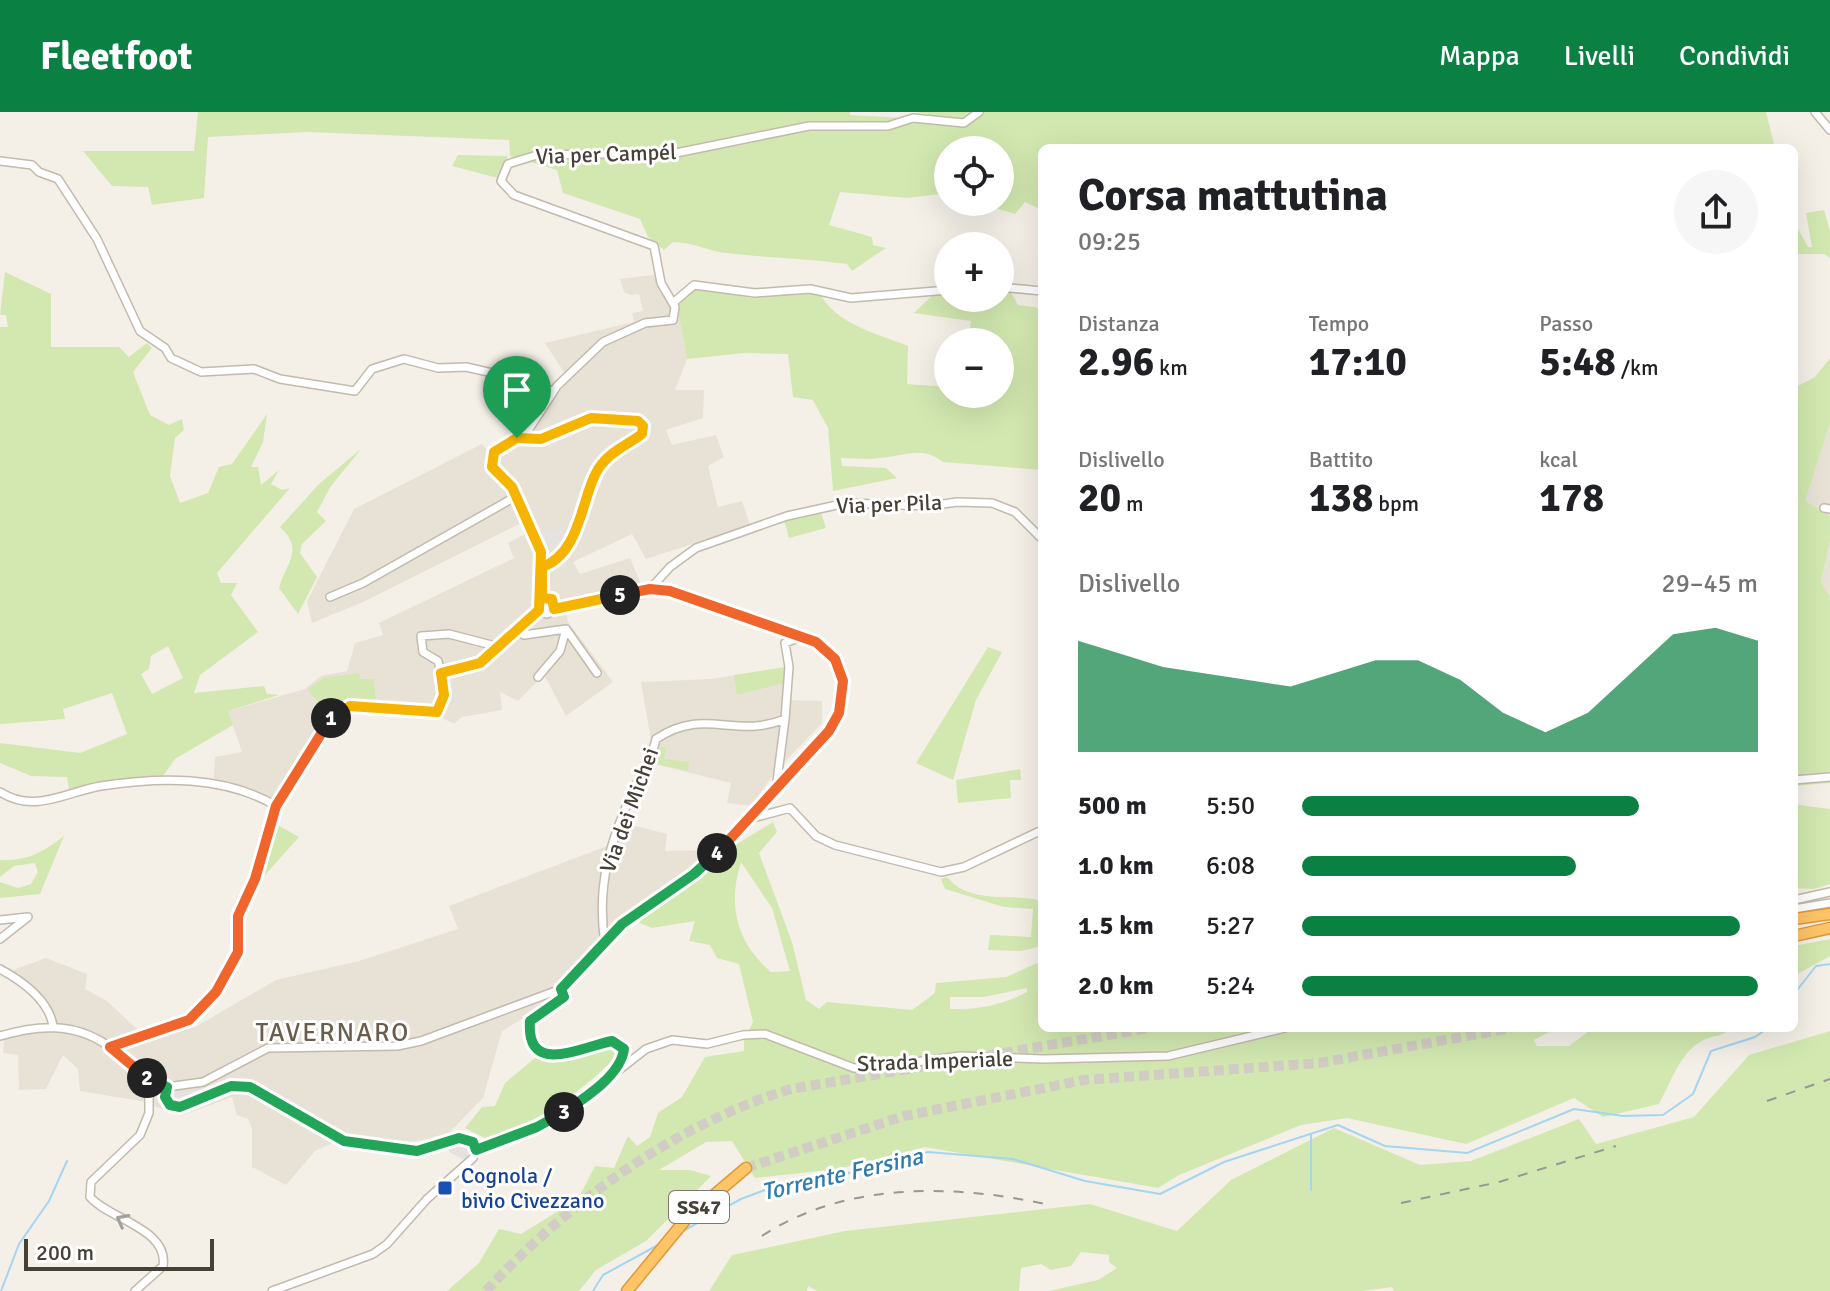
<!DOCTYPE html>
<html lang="it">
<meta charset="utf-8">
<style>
:root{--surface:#fff;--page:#f6f6f6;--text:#202124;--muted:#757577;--accent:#0b8043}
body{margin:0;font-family:Signika,sans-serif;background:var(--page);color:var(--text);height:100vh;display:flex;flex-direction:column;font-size:30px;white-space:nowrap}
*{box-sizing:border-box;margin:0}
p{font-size:26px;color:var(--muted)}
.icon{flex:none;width:44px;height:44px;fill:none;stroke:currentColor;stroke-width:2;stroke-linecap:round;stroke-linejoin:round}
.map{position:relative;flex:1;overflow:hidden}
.side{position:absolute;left:1038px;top:32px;width:760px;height:888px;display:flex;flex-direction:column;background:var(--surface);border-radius:12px;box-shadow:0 8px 32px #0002}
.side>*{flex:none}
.controls{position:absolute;left:934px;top:24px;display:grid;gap:16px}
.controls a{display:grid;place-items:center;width:80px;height:80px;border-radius:50%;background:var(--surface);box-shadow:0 8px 32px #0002;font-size:40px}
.scale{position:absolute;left:24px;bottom:20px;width:190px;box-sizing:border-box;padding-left:8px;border:4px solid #474036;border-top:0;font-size:22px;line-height:28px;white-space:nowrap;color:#474036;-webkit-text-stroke:6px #fff;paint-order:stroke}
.pin{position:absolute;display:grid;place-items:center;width:68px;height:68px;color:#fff;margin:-82px -34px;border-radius:50% 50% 50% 0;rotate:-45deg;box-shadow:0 0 8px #0007}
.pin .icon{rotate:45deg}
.km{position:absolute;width:40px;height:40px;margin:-20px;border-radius:50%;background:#222;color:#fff;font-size:22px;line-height:40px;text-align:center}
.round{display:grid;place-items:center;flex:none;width:84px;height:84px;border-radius:42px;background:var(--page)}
.headline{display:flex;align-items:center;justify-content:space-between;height:136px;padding:0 40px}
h1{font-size:44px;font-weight:700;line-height:60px}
.figures{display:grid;grid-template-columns:repeat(3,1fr);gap:12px;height:136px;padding:8px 40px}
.figures div{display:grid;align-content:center}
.figures b{font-size:40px;font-weight:700}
.figures small{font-size:22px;font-weight:400}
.figures p{font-size:22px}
.chart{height:224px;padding:16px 40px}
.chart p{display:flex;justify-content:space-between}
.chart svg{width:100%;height:144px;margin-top:8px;fill:var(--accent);opacity:.7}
ul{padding:0 40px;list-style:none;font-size:26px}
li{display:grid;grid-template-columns:128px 96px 1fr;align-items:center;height:60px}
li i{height:20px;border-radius:10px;background:var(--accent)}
header{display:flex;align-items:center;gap:48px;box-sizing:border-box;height:112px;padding:0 40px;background:var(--accent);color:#fff}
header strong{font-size:38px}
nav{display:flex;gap:44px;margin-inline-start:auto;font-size:28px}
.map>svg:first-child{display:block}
</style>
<header>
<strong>Fleetfoot</strong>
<nav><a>Mappa</a><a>Livelli</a><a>Condividi</a></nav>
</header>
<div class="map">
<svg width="1830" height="1179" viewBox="0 0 1830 1179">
<rect width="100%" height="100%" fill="#f4f0e8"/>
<path fill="#e8e1d6" d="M653,163L677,193L687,247L675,278H704L703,306L666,318L672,333L716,323L724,345L708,354L718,395L742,389L750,413L646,447L632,422L573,450L580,462L630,446L647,487L566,499L568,510L613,570L566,604L544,563L518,589L500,580L502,598L462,605L454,612L434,602L355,597L333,614L276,697L243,678L213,676L215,645L242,640L228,599L305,577L321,564L347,559L355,531L383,523L379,511L514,446L508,431L525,422L519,412L363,490L312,511L307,489L354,397L482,332L494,346L520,329L569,268L545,231L634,210L632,201L643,199L639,182L630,183L624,180L620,167Z
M1830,311V404L1804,389Z
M1830,428V485L1821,472Z
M785,555L786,588L822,589V611L774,661L752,694L727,691L731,671L655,652L641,570L711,567Z
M620,710L667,722L665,739L705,738L701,764L633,808L570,878L502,919L483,986L445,1025L395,1032L344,1026L315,1039L286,1073L252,1055V1016L248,1007L237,1003L232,985L181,1004L141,989L80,979L78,957L63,943L46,977L19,978L18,943L3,941L5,920L46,911L51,903L13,858L46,846L87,862L85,877L107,889L139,919L195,915L276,868L359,849L458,817L449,794L607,734Z"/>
<path fill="#d2e8b0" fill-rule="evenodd" d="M198,0H850V3L906,6L910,12L928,10V2L915,0H1766L1775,36H1042V98L1025,90L1015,102L976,90H1000V38H948V81L907,86L840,80L829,113L872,125L873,133L886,136L852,159L847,152C806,146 767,146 727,141C707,139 693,130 673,130L664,138L648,125L640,107L563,81L557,58L510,44L509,28L307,20L208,25L204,86L152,93L148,75L112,74L83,39H194Z
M458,43L508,44L498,66L452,54Z
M1824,98L1830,119V146L1824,142H1794V109L1808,135H1812L1806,101Z
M5,160L51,182V235H119L129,245L147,231L152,236L133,260L150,303L169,313L182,307L184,318L175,326L170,364L180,391L208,381L219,355L232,352L267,302L263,330L251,355H258L261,373L279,358L271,372L282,378L290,376L217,461L221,471H237L231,483L258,520L200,563L194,581L264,574L267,582L279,583L228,599L233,613L175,647L163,664L69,677L67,665L31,664L0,651V631L80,641L127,622L112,581L63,597L65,607L0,612V215H8L6,203H0ZM168,534L183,566L152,582L141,562L149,557L151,544Z
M1000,161L1018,193L1042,196V358L943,350C921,333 905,344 880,346C868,348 854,346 841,346L842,354L886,356L897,366L833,379L828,316L813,288L793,285L788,242L744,241L687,247L677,193L696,177L752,186L792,179L820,182C838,213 876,221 908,234L907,272L948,275V282H1000V230H968L971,209L914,201L948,168V186H1000Z
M1830,246V311L1805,389L1830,404V428L1821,471L1830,485V671L1794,674V276L1815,265Z
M362,336L331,374L317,400L326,409L302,432L300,441L317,465L298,502L279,476C286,450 305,438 280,415L319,372Z
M820,398L826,416L789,426L784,408Z
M988,535L1002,540L976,588L953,668L916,651Z
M786,555L787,570L737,583L734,563Z
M359,561L360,567H374L376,591L353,590L332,602L329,597L324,600L308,577L324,566Z
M660,635L666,636L664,647L689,650L688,659L655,652Z
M1020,657L1021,668H1010L1011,686L958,691L956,668Z
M1794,689L1799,693L1830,697V772L1814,777L1794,776Z
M773,710L777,720L759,741L792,830L806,888L819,897L827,890L912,898L935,881L936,871L1006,865L1042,849V916H1556L1534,928L1537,934H1569L1593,916H1731C1723,925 1712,923 1702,929C1681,939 1670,972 1659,992L1603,1005L1574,986L1466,1032L1347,1006L1301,1013L1179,1063L1158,1076L925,1035L838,1057L755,1066L732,1029L706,1030L659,1058H690L711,1064L646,1129L596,1158L579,1179H447L479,1151L499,1117L521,1122L578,1087L595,1054L614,1056L628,1024L637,1034L650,1025L658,1001L682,985L705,945L744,939V928L753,910L739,852L717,846L710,833L689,829L695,809L652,816L633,808L701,764L740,730ZM741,750L772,796L790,859L771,860C737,831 727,794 741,750ZM1027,876V880C1003,893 976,898 950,897V885H984Z
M274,711L299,725L265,763L260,760Z
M64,724L40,782L0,786V770L18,776L31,772L38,760L35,751L14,754L0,765V748C27,749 42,741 64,724Z
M947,765C971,794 1011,780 1042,789V834L1021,839L988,838L990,823L1031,825L1033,797L1004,795L945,777L941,767Z
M1830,827V844L1794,864V834Z
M1830,919V1179H1394L1392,1175L1363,1179H1049L1098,1168L1117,1156L1109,1150V1143L1081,1140L1071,1154L1051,1158L1041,1152L1021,1156L1019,1179H817L808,1174L807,1179H709L732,1143L845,1119L1090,1092L1177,1119L1231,1068L1334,1016L1420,1053L1471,1049L1579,1007L1596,1032L1694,1005L1749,943Z
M598,936H615L619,943C570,987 549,1006 485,1026L465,1016L482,995L495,994L505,971L535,946L567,945Z"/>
<path fill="#e5e2df" d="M563,418L567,424L560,434L544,435L535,419Z
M173,978L180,980L209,979L180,990L171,985Z
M460,1029L471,1037L465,1048L449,1040L448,1033Z"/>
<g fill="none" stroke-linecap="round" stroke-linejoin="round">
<path stroke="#a4d5f1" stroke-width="2" d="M1794,882L1816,854L1830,852
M1311,1023V1078
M681,1120L741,1087L789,1069L837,1064L928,1040L1013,1047L1085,1069L1160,1082L1224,1050L1338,1013L1385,1034L1467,1041L1574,997L1623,1004L1663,1003L1693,982L1711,939L1755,925L1768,916
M1,1179L19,1132L49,1089L67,1049
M593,1179L603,1163L658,1133"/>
<path stroke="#d1cdc4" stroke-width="10" stroke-dasharray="10 5" stroke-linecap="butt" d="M746,1056L904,1004L1084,968L1319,951L1511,916
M486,1179C567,1091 675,1012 791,977L1150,916"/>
<g stroke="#c2baad" stroke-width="10">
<path id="minor" d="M1815,0L1830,18
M0,49L32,53L39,60L58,67L97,127L140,219L165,236L171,246L201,260L254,257L280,267L355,279L372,257L404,247L438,256L466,255L541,272L552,280
M1000,175L1042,179
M673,191L694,173L755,181L810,177L851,186L948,178
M517,326L541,327L591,306L638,309L643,314L642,322C629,333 612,339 601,353C581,379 583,441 542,455
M1824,396L1830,397
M650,477L670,455L696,436L787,404L846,391L929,394L957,390L992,391L1015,400L1042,427
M330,485L363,471L515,385
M542,486L541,440L512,375L492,355V343L529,317L557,274L603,230L645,211L673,208L675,195L661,171L654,134L514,83L501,69L508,52L537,43L676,41L809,14H888L913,6L964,11L979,0
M518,519L524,523L566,517L597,561
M441,561L438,549L423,540L421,524L449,522L499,535
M538,565L560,539L566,517
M785,607L789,555L785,531L801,525
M1794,668L1830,665
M0,680C35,702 65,680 101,674C159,665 224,663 276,694
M749,707L790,696L816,724L835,733L941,760L964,755L1042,718
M1794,788L1830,780
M1794,797L1830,791
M0,808L28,805L0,827
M605,831C596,775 610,729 633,679C641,661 652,647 656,627C705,594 734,628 785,607L776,677
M0,857C22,869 49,888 53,914
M561,877L564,885L530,909C526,974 589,923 620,931L624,937L621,949L606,966
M0,924C37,913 73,910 107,933C128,947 143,965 167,975
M110,935L189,908L216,880L238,840V804L255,767L276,694L331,606L350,594L437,600L444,583L441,561L472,555L486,546L539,498L542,486L552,487L554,497
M167,975L203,970L268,936L397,934L421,929L561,877L622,812L705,752L829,619C877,534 793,524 734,502C710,494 684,479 659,477C629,475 572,490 547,502L539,498
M167,975L165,985L170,993L180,995L231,974L250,975L344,1029L417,1039L459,1026L469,1028L476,1038
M476,1038L561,1003L646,937L672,928L707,932L743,923L765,922L854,956L878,955L960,944L1043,947L1168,944L1285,916
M135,1179L163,1154C169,1117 109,1107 90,1085L91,1070L140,1023L149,1001V967
M272,1179L373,1142L387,1132L427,1087L473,1046L476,1038"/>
</g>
<g stroke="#df9937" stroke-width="13">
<path id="highway" d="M1794,807L1830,802
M1794,824L1830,816
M627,1179L687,1106L746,1056"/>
</g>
<use href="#minor" stroke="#fff" stroke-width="7"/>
<use href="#highway" stroke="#fec568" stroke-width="10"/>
<path stroke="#979797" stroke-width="2" stroke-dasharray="10 10" stroke-linecap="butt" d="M1767,989L1830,967
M1401,1091L1499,1070L1616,1034
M762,1124C846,1069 955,1072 1050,1093"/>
</g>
<defs><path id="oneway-chevron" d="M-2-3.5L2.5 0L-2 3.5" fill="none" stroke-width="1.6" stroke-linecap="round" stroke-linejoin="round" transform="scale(2)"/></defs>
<use stroke="#a3a09a" href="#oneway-chevron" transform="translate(122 1108) rotate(-152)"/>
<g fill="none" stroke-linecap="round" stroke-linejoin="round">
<g stroke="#fff" stroke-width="16">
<path id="split-1" d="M331,606L350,594L437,600L444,583L441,561L480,551L539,498L541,440L512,375L492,355L494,340L517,326"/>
</g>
<g stroke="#fff" stroke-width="16">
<path id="split-2" d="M147,966L110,935L189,908L216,880L238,840V804L255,767L276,694L331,606"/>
</g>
<g stroke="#fff" stroke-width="16">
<path id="split-3" d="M147,966L167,975L165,985L170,993L180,995L231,974L250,975L344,1029L417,1039L459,1026L473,1030L476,1038L537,1015L564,1000"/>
</g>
<g stroke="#fff" stroke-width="16">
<path id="split-4" d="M564,1000C585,986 621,963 624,937L612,929C581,935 526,965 530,909L564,885L561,877L622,812L694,762L717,741"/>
</g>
<g stroke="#fff" stroke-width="16">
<path id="split-5" d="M620,483L650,477L670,479L816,530L835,547L843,569L839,601L829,619L717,741"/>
</g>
<g stroke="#fff" stroke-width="16">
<path id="split-6" d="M517,326L541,327L591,306L638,309L643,314L642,322C629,332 611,339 601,353C581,379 583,441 542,455V486L552,487L554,497L620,483"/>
</g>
<use href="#split-1" stroke="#f5b400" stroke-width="10"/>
<use href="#split-2" stroke="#f0652b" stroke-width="10"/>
<use href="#split-3" stroke="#22a559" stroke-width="10"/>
<use href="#split-4" stroke="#22a559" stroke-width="10"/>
<use href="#split-5" stroke="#f0652b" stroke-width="10"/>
<use href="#split-6" stroke="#f5b400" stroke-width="10"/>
</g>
<rect fill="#1a4fb4" stroke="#fff" stroke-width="3" x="437" y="1068" width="16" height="16" rx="4"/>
<g text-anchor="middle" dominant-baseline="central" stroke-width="6" stroke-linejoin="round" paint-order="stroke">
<rect fill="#fff" stroke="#7e7972" stroke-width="2" x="669" y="1079" width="60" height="32" rx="6"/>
<g font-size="20" font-weight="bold" fill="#474036">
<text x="699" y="1095">SS47</text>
</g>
<g font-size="22" fill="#474036" stroke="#fff">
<text transform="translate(606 42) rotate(-2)">Via per Campél</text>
<text transform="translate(889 392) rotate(-2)">Via per Pila</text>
<text transform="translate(629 698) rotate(-70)">Via dei Michei</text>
<text transform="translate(935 949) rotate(-2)">Strada Imperiale</text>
</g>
<g font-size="22" fill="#164399" stroke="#fff" text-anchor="start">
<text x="461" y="1063">Cognola /<tspan x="461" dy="25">bivio Civezzano</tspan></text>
</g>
<g font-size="24" font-style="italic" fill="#2d7cac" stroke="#fff">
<text transform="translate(842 1062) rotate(-13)">Torrente Fersina</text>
</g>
<g font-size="26" letter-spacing="2" fill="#6a5d4d" stroke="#fff">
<text x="333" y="921">TAVERNARO</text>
</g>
</g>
</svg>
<div class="controls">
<a><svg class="icon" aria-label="locate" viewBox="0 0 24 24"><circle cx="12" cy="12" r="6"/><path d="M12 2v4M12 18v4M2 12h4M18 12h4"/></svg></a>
<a>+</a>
<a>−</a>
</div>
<div class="scale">200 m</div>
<div class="pin" style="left:517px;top:326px;background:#1e9e55"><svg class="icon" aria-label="arrive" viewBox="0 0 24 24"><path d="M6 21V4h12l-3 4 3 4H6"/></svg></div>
<b class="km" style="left:331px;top:606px">1</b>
<b class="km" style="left:147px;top:966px">2</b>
<b class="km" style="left:564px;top:1000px">3</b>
<b class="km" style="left:717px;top:741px">4</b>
<b class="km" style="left:620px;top:483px">5</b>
<section class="side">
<div class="headline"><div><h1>Corsa mattutina</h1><p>09:25</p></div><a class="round"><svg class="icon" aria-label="share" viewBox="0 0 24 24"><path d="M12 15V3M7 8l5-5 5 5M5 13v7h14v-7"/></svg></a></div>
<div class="figures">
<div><p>Distanza</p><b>2.96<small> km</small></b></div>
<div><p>Tempo</p><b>17:10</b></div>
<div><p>Passo</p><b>5:48<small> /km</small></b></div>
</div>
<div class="figures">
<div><p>Dislivello</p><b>20<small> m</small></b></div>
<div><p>Battito</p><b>138<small> bpm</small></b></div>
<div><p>kcal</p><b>178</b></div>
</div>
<div class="chart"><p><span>Dislivello</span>29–45 m</p>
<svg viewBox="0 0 160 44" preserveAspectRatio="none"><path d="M0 44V10L10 14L20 18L30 20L40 22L50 24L60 20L70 16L80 16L90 22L100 32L110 38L120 32L130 20L140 8L150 6L160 10V44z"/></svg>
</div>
<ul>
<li><b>500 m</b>5:50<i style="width:74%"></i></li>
<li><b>1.0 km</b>6:08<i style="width:60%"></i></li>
<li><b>1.5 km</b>5:27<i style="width:96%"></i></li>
<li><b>2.0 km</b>5:24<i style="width:100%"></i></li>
</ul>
</section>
</div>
